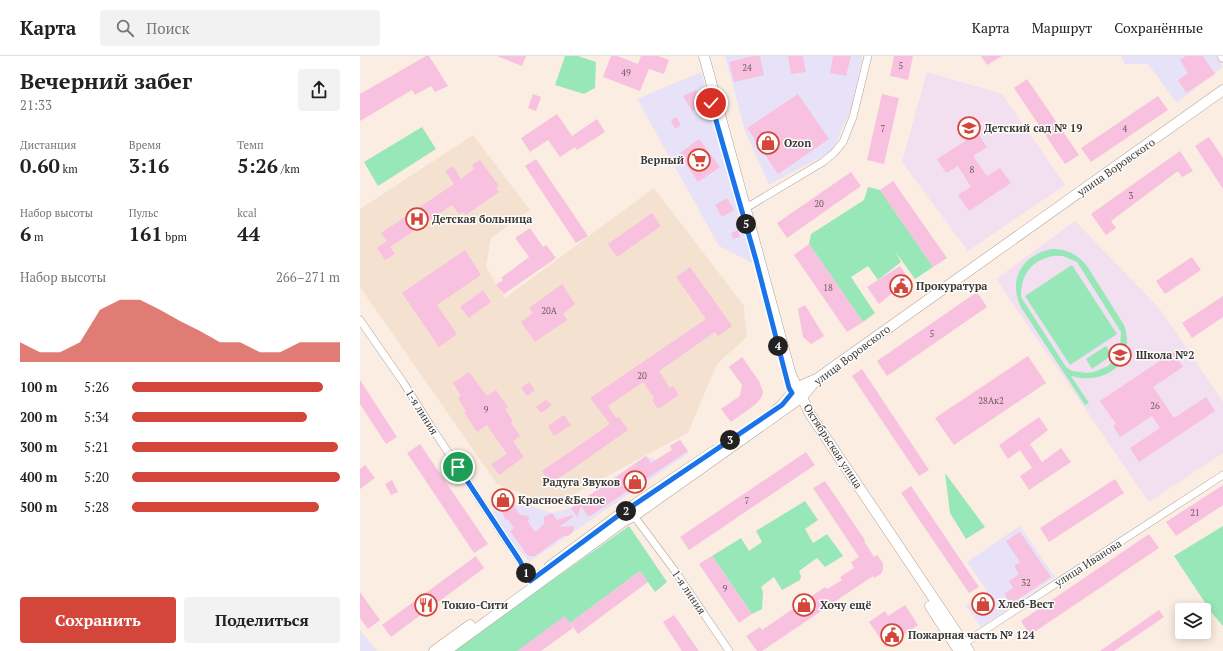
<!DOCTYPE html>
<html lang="ru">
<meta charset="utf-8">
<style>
:root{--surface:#fff;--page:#f2f2f2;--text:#222;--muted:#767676;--line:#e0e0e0;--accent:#d34639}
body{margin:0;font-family:"PT Serif",serif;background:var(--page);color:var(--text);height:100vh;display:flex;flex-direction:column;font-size:15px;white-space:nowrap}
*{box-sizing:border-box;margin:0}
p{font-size:13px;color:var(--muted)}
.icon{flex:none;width:22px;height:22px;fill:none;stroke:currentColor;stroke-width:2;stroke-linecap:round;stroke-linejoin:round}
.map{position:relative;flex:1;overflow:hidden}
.drawer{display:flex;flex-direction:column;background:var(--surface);width:360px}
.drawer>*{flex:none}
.tools{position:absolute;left:815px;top:547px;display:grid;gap:8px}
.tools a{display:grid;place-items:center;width:36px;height:36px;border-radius:4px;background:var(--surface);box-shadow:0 2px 10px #0003;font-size:20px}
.pin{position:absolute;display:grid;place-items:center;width:34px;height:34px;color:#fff;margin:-17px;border:2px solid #fff;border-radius:50%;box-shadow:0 1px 4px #0007}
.km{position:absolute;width:20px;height:20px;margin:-10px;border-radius:50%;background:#222;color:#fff;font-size:11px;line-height:20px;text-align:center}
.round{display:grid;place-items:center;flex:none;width:42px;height:42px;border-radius:4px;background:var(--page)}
.overview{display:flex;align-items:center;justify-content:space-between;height:68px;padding:0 20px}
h1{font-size:22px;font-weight:600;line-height:30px}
.figures{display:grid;grid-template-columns:repeat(3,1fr);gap:6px;height:68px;padding:4px 20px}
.figures div{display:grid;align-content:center}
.figures b{font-size:20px;font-weight:600}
.figures small{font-size:11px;font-weight:400}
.figures p{font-size:11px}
.chart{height:112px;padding:8px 20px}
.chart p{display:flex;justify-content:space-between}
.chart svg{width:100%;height:72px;margin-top:4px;fill:var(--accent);opacity:.7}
.action{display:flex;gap:8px;margin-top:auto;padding:8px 20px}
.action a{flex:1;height:46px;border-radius:4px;background:var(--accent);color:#fff;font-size:16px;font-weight:600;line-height:46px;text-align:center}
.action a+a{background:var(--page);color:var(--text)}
ul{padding:0 20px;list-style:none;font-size:13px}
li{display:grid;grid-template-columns:64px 48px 1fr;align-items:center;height:30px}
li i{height:10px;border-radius:5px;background:var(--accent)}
header{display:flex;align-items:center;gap:24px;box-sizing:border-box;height:56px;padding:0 20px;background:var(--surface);border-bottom:1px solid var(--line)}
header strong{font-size:19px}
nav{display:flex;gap:22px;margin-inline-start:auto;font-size:14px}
.search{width:280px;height:36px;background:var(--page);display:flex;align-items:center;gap:10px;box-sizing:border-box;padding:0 14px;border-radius:4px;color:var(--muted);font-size:15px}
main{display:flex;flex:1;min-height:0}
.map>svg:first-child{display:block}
</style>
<header>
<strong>Карта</strong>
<div class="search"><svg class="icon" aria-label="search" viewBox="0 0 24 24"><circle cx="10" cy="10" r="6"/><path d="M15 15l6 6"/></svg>Поиск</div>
<nav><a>Карта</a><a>Маршрут</a><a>Сохранённые</a></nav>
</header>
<main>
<section class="drawer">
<div class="overview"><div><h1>Вечерний забег</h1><p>21:33</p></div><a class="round"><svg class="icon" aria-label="share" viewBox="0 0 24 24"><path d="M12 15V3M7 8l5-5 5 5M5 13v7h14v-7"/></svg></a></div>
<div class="figures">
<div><p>Дистанция</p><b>0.60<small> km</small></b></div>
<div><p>Время</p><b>3:16</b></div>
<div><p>Темп</p><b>5:26<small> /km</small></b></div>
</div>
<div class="figures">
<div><p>Набор высоты</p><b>6<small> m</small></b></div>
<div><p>Пульс</p><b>161<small> bpm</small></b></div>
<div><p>kcal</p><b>44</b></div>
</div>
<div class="chart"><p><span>Набор высоты</span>266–271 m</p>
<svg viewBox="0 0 160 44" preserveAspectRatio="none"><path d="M0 44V32L10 38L20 38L30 32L40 12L50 6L60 6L70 12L80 19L90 25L100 32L110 32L120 38L130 38L140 32L150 32L160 32V44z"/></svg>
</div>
<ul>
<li><b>100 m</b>5:26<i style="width:92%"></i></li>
<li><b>200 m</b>5:34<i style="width:84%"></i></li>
<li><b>300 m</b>5:21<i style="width:99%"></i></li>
<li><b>400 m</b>5:20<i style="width:100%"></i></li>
<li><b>500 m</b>5:28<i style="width:90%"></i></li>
</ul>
<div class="action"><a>Сохранить</a><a>Поделиться</a></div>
</section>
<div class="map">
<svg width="863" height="595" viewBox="0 0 863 595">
<rect width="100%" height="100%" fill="#fbede2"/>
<path fill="#e8e2f8" d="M365,0H503L491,53L472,95L409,129L385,75Z
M761,0H857L863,11L817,47L788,8H765Z
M341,16L396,209L359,190L277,43Z
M320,384L329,397L169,506L129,458L150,444L192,457L211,452L286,400L296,404L312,394L310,390Z
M660,470L695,521L621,571L606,550L627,535L607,506Z
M0,574L17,595H0Z"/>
<path fill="#f5e1d0" d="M113,79L170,154L131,182L126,211L145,242L294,132L384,250L385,265L387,281L357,308L328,377L193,449L137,428L0,231V153Z"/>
<path fill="#f2dff0" d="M567,16L642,38L705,129L608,195L542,106Z
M715,165L799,252L863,346V397L789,446L636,223Z"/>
<path fill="#98e7b8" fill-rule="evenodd" d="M205,0H218L236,6L235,32L224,38L195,29Z
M62,71L76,93L18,130L4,106Z
M508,131L520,134L573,211L555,223L535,195L541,206L518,224L508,210L491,221L515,257L503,266L449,188L451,178L504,144Z
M692,193C707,193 717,198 727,210L764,269C777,306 746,330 711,320L729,347L725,349L662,253C647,225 661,199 692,193ZM693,200H703L717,206L761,276L760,291L758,298L748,310L734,316L727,317L712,315L706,311L661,241C661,218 671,205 693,200Z
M712,209L757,278L710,309L665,240Z
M746,290L752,299L732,313L726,303Z
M585,417L625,471L606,483L590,457Z
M445,445L458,464L445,473L453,487L467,478L483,500L465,511L457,502L439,515L441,520L440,524L422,534L414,521L401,531L403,536L402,553L392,558L352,500L381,482L389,495L402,486L396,475Z
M269,470L307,526L295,536L280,515L210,567L157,595H92Z
M863,470V570L852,557L814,500Z"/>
<path fill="#f8c1df" d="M66,0H69L88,30L75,36L71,30L55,39L52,34L0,65V38Z
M137,0H166L162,10Z
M251,0H257L278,8L281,0H298L309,4L304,18L289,13L280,35L243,21Z
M393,0H400L404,19L374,26L369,6Z
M428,0H443L446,16L431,18Z
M473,0H491L486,20L470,17Z
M534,0H553L548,24L530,20Z
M621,0H642L627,9Z
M826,0H843L855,18L826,37L818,24L828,17L820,4Z
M667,23L719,99L705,108L654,32Z
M336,34L344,49L332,55L323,40Z
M173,38L181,41L176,55L168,52Z
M438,38L469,83L418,118L387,72Z
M522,38L539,42L524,108L507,104Z
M798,40L808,54L731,106L721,92Z
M197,58L212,80L237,63L245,76L217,94L215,91L200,101L188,84L170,96L161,82Z
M316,61L321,69L315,73L311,65Z
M618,77L627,91L613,100L627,120L640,112L651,127L609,155L598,139L611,131L598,110L586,117L577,103Z
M849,81L863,102V133L835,90Z
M339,83L360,111L338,126L319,98Z
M820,95L833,115L822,121L818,115L751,165L756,172L746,179L731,158Z
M176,103L228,180L216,187L165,110Z
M120,104L139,130L136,132L139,136L106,159L103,156L99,158L92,149L30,191L35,198L25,204L17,192L27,185L21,177L94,128L85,115L93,110L101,123L114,113L112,109Z
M491,116L501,130L427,182L417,167Z
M533,125L587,202L573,211L520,134Z
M367,142L374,154L362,161L355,149Z
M292,157L301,170L257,201L248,188Z
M170,172L183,191L186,189L196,202L144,238L136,229L143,224L141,222L169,201L155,182Z
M378,174L380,181L373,183L371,177Z
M449,188L503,266L487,276L434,199Z
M105,194L121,219L77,249L97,278L79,291L42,237Z
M832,201L841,214L805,238L796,225Z
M540,210L549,223L519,248L507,231Z
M330,211L372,270L358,280L355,276L299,315L310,332L313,330L319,339L298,353L292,344L294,342L283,326L248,350L257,363L259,361L268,374L191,428L182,415L250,368L230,342L346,263L316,221Z
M202,228L215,248L203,258L207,264L175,286L161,266L173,257L169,252Z
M123,234L131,246L109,262L100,251Z
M617,236L627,251L527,320L517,305Z
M863,240V261L832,282L822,267Z
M445,249L464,280L451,288L443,281L438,253Z
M813,296L823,311L793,331L814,362L846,341L855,355L779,406L770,392L800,372L792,360L760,381L753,370L756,368L740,345Z
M668,300L686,327L594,389L575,362Z
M382,301L399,325L403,336L401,342L396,348L371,366L361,353L380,340L382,329L369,311Z
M502,313L569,414L559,420L492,320Z
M109,316L127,340L136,334L148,351L145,353L153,365L151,367L160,380L153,385L164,401L139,419L131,408L147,398L127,369L117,376L104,356L106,355L98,342L101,340L93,327Z
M0,324L37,381L26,388L0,348Z
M169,326L175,334L167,340L161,332Z
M186,344L192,349L181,357L176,351Z
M204,359L211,369L194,380L188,370Z
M679,361L688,374L670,388L682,406L701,392L711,406L669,434L660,420L672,412L660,394L648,403L639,389Z
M320,384L328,395L230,460H228L221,450L217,461L211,452L286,400L291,407L312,394L310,390Z
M60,388L128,488L114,497L47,397Z
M446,396L455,409L329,494L320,481Z
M5,409L15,422L0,433V413Z
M755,423L764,437L689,486L680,472Z
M32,424L38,436L31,439L25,428Z
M465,425L505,484L504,485L514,501L517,499L523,507V514L521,518L514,522L513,520L402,595H397L386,580L400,571L402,574L465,531L467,533L482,524L480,521L494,512L491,506L499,501L453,432Z
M863,429V449L816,480L806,466Z
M551,430L619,531L609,537L541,437Z
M150,444L160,459L169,460L168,466L175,476L184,468V461L192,457L197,464L212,459L213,461L199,471L214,470L213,476L208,480H203L175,500H168L150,475L154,472L149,465L145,463L140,451Z
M660,476L691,521L651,548L644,538L653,532L649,525L659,518L654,510L660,506L646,485Z
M789,478L799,492L670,579L661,565Z
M116,500L124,512L31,581L22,569Z
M352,500L392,558L379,567L339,508Z
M280,515L288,526L218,578L210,567Z
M0,536L20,564L8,573L0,562Z
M625,542L629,549L622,554L618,547Z
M545,549L558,569L526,591L509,566L525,555L528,560Z
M799,554L804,561L754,595H740Z
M314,559L339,595H322L303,566Z
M205,560L213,572L181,595H157Z"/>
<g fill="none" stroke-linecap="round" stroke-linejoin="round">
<g stroke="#afa398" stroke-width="8">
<path id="street" d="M386,152L463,106L474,97L483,86L493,61L508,0
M0,264L43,326L70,369L160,505L174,530
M274,460L315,515L369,595
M600,590L863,419"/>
</g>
<g stroke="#afa398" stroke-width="11">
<path id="secondary" d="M344,0L431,319L450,358L609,595
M863,0V1
M416,354L422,349L436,332L456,323
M189,511L259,459L354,395
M570,550L599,595
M74,595L110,569
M86,595L264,465L274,460L442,341L458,322L863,34"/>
</g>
<use href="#street" stroke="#fff" stroke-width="7"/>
<use href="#secondary" stroke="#fff" stroke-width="10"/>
</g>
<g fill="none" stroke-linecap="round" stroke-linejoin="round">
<g stroke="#fff" stroke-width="8">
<path id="route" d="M98,411L160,505L170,525L259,459L422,349L432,337L429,332L396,204L351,47"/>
</g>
<use href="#route" stroke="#1a73e8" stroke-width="5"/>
</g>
<defs>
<g id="school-ring" transform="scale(1.15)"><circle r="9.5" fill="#fdfdfd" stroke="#d34639" stroke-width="1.5"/><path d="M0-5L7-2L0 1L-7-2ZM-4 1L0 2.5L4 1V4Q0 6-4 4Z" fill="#d34639"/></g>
<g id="shop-ring" transform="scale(1.15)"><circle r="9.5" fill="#fdfdfd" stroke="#d34639" stroke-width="1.5"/><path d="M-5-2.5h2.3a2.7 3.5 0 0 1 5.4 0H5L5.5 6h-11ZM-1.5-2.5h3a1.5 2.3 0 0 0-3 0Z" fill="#d34639"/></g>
<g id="supermarket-ring" transform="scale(1.15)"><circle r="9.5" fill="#fdfdfd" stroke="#d34639" stroke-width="1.5"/><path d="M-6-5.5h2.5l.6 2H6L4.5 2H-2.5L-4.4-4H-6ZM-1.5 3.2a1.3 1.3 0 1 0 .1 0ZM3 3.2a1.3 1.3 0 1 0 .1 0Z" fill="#d34639"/></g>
<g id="hospital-ring" transform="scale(1.15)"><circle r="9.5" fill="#fdfdfd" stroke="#d34639" stroke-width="1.5"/><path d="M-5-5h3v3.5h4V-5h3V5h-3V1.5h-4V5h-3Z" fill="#d34639"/></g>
<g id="civic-ring" transform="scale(1.15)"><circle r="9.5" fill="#fdfdfd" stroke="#d34639" stroke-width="1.5"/><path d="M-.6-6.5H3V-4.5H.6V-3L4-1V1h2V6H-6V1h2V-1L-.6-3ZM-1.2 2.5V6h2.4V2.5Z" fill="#d34639"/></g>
<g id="restaurant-ring" transform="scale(1.15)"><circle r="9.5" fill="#fdfdfd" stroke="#d34639" stroke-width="1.5"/><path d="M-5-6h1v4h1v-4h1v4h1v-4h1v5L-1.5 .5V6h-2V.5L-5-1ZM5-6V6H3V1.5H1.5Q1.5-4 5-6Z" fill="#d34639"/></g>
</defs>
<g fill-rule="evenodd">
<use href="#school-ring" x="609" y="72"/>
<use href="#shop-ring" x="408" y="87"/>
<use href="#supermarket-ring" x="339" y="104"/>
<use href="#hospital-ring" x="57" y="163"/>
<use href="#civic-ring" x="541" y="230"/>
<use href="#school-ring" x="760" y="299"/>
<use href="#shop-ring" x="275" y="426"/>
<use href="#shop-ring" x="143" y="444"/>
<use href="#shop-ring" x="623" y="548"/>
<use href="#restaurant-ring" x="66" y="549"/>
<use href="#shop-ring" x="444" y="549"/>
<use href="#civic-ring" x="532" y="579"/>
</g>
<g text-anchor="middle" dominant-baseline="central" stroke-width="3" stroke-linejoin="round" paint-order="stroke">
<g font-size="9" fill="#6c5b5f">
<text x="541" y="10">5</text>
<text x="387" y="12">24</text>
<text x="266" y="17">49</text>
<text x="523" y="73">7</text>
<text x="765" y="73">4</text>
<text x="612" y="114">8</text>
<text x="771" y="140">3</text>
<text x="459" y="148">20</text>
<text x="468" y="232">18</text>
<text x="189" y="255">20А</text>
<text x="572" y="278">5</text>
<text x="282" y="320">20</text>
<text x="631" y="345">28Ак2</text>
<text x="795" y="350">26</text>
<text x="126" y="354">9</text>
<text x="387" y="445">7</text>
<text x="835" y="457">21</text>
<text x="666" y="527">32</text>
<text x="365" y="533">9</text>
</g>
<g font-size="11" font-weight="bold" fill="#3e3934" stroke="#fdfdfd" text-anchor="start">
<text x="624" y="72">Детский сад № 19</text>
<text x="424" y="87">Ozon</text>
<text x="324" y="104" text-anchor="end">Верный</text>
<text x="72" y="163">Детская больница</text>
<text x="556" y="230">Прокуратура</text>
<text x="776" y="299">Школа №2</text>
<text x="260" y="426" text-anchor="end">Радуга Звуков</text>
<text x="158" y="444">Красное&amp;Белое</text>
<text x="638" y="548">Хлеб-Вест</text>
<text x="82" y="549">Токио-Сити</text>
<text x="460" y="549">Хочу ещё</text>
<text x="548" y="579">Пожарная часть № 124</text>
</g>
<g font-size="11" fill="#3e3934" stroke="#fdfdfd">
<text transform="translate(756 111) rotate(-35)">улица Воровского</text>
<text transform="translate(492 299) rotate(-37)">улица Воровского</text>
<text transform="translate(62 356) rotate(58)">1-я линия</text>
<text transform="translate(473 390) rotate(57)">Октябрьская улица</text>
<text transform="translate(728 507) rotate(-33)">улица Иванова</text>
<text transform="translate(329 536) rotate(56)">1-я линия</text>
</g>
</g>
</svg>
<div class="tools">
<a><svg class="icon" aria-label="layers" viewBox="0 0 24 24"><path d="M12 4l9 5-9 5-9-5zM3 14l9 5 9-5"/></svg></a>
</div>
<div class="pin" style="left:98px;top:411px;background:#1e9e55"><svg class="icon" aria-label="arrive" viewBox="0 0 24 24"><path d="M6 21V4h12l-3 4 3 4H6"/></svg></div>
<div class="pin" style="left:351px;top:47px;background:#d93025"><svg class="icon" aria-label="check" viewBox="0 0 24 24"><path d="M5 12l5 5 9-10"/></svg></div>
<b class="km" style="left:166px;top:517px">1</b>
<b class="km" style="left:266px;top:455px">2</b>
<b class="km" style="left:370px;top:384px">3</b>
<b class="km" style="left:418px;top:290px">4</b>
<b class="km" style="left:386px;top:168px">5</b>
</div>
</main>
